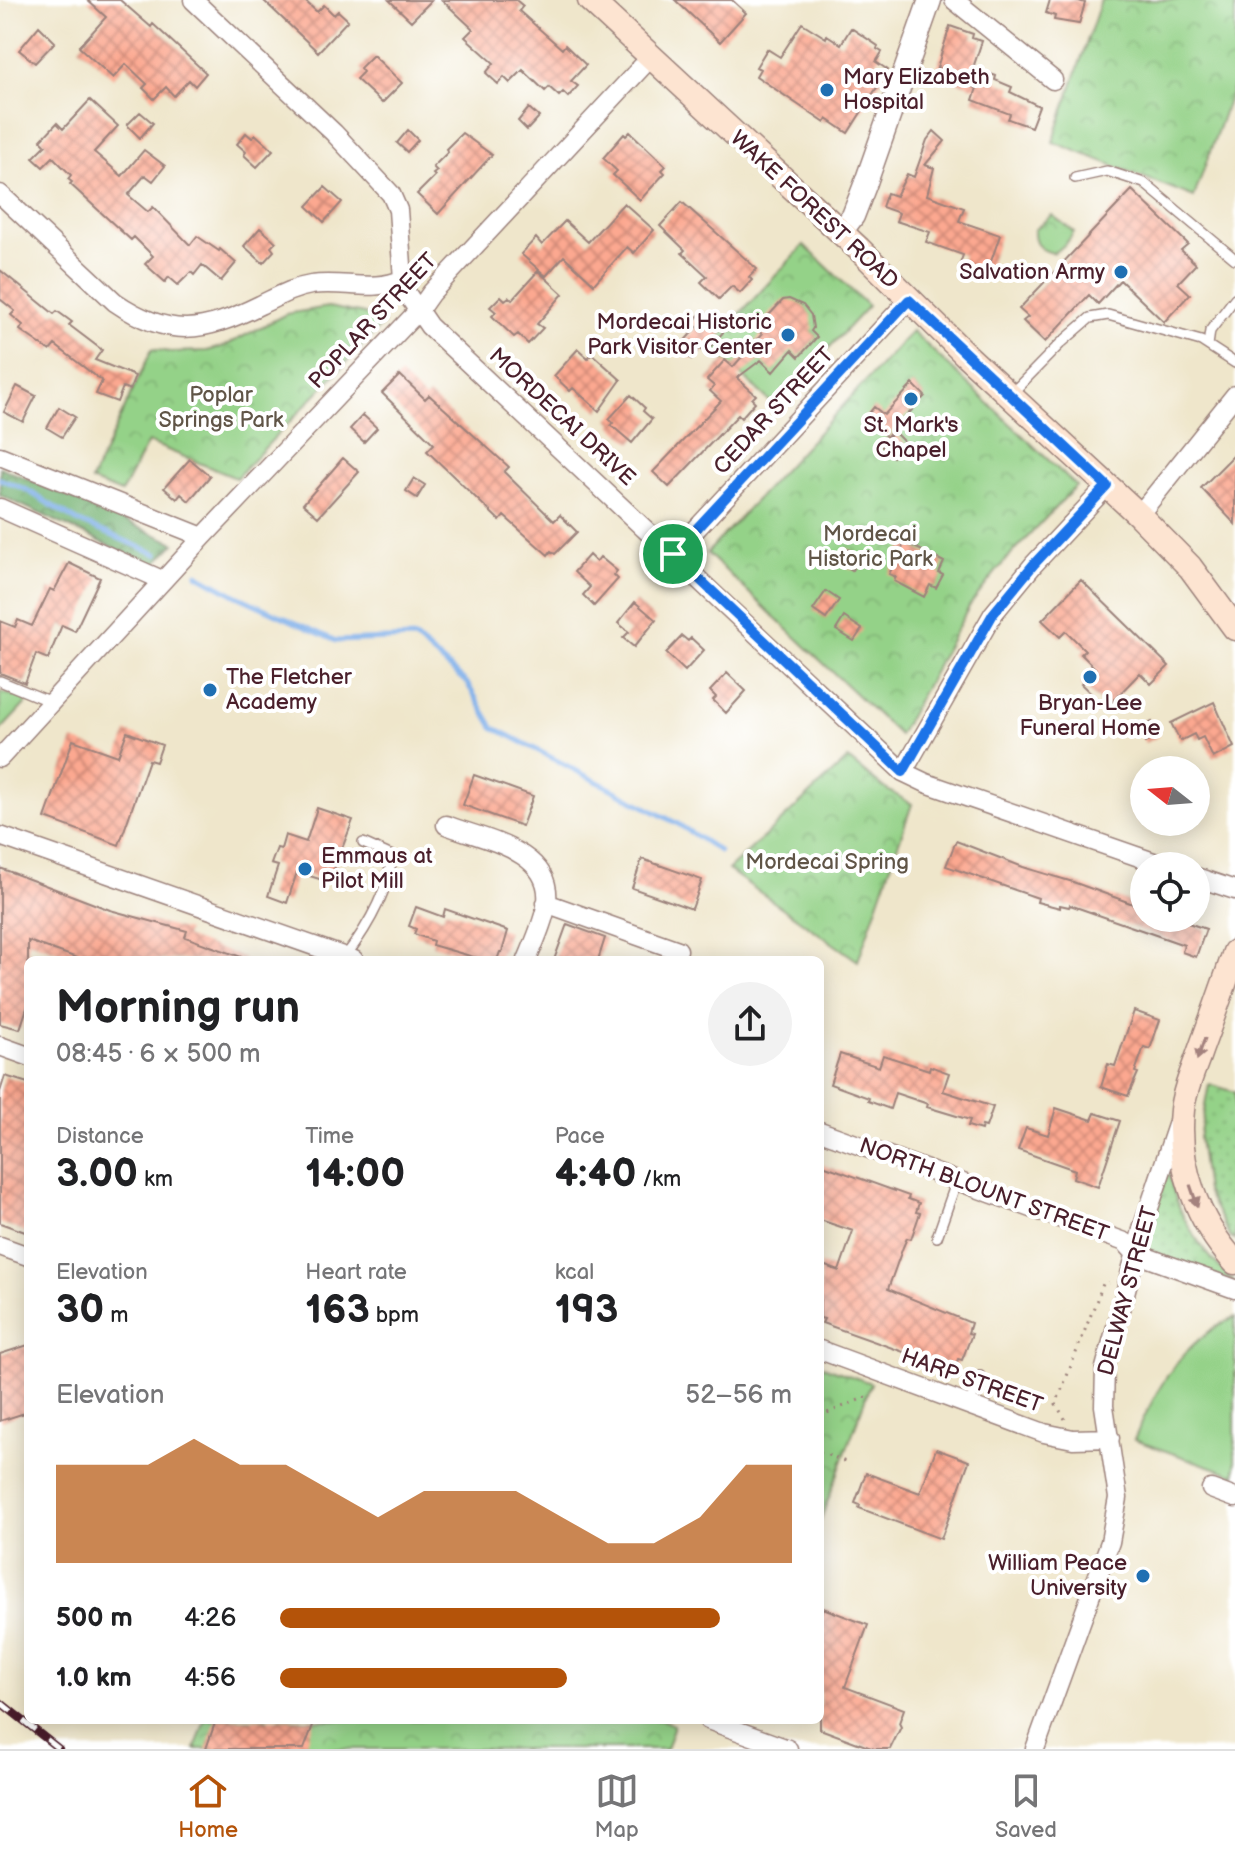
<!DOCTYPE html>
<meta charset="utf-8">
<style>
:root{--surface:#fff;--page:#f2f2f2;--text:#202124;--muted:#757577;--line:#e0e0e0;--accent:#b45309}
body{margin:0;font-family:"Balsamiq Sans",sans-serif;background:var(--page);color:var(--text);height:100vh;display:flex;flex-direction:column;font-size:30px;white-space:nowrap}
*{box-sizing:border-box;margin:0}
p{font-size:26px;color:var(--muted)}
.icon{flex:none;width:44px;height:44px;fill:none;stroke:currentColor;stroke-width:2;stroke-linecap:round;stroke-linejoin:round}
.map{position:relative;flex:1;overflow:hidden}
.side{position:absolute;left:24px;top:956px;width:800px;height:768px;display:flex;flex-direction:column;background:var(--surface);border-radius:12px;box-shadow:0 4px 20px #0003}
.side>*{flex:none}
.needle{width:52px;rotate:287deg}
.buttons{position:absolute;left:1130px;top:756px;display:grid;gap:16px}
.buttons a{display:grid;place-items:center;width:80px;height:80px;border-radius:50%;background:var(--surface);box-shadow:0 4px 20px #0003;font-size:40px}
.pin{position:absolute;display:grid;place-items:center;width:68px;height:68px;color:#fff;margin:-34px;border:4px solid #fff;border-radius:50%;box-shadow:0 2px 8px #0007}
.round{display:grid;place-items:center;flex:none;width:84px;height:84px;border-radius:42px;background:var(--page)}
.overview{display:flex;align-items:center;justify-content:space-between;height:136px;padding:0 32px}
h1{font-size:44px;font-weight:700;line-height:60px}
.metrics{display:grid;grid-template-columns:repeat(3,1fr);gap:12px;height:136px;padding:8px 32px}
.metrics div{display:grid;align-content:center}
.metrics b{font-size:40px;font-weight:700}
.metrics small{font-size:22px;font-weight:400}
.metrics p{font-size:22px}
.chart{height:224px;padding:16px 32px}
.chart p{display:flex;justify-content:space-between}
.chart svg{width:100%;height:144px;margin-top:8px;fill:var(--accent);opacity:.7}
ul{padding:0 32px;list-style:none;font-size:26px}
li{display:grid;grid-template-columns:128px 96px 1fr;align-items:center;height:60px}
li i{height:20px;border-radius:10px;background:var(--accent)}
.dock{display:flex;justify-content:space-around;align-items:center;height:112px;border-top:2px solid var(--line);background:var(--surface);font-size:22px;color:var(--muted)}
.dock a{display:grid;justify-items:center;gap:4px}
.dock .on{color:var(--accent)}
.map>svg:first-child{display:block}
</style>
<div class="map">
<svg width="1235" height="1749" viewBox="0 0 1235 1749">
<defs>
<pattern id="grass-dots" width="8" height="8" patternUnits="userSpaceOnUse" patternTransform="scale(2)"><rect width="8" height="8" fill="#94d288"/><path d="M2 2h.1M6 6h.1" fill="none" stroke="#81b476" stroke-width="1.8" stroke-linecap="round"/></pattern>
<pattern id="forest-crowns" width="20" height="18" patternUnits="userSpaceOnUse" patternTransform="scale(2)"><rect width="20" height="18" fill="#77b474"/><path d="M2 6a3 3 0 1 1 6 0M12 15a3 3 0 1 1 6 0" fill="none" stroke="#64925f"/></pattern>
<pattern id="park-crowns" width="20" height="18" patternUnits="userSpaceOnUse" patternTransform="scale(2)"><rect width="20" height="18" fill="#94d288"/><path d="M2 6a3 3 0 1 1 6 0M12 15a3 3 0 1 1 6 0" fill="none" stroke="#81b476"/></pattern>
<pattern id="building-cross-hatch" width="8" height="8" patternUnits="userSpaceOnUse" patternTransform="scale(2)"><rect width="8" height="8" fill="#fca890"/><path d="M0 0l8 8M0 8l8-8" fill="none" stroke="#ce8876"/></pattern>
</defs>
<rect width="100%" height="100%" fill="#fff"/>
<filter id="ink" filterUnits="userSpaceOnUse"><feTurbulence type="fractalNoise" baseFrequency=".0125" numOctaves="2"/><feDisplacementMap in="SourceGraphic" scale="16" xChannelSelector="R" yChannelSelector="G"/><feConvolveMatrix kernelMatrix="1 2 1 2 8 2 1 2 1" color-interpolation-filters="sRGB"/></filter>
<filter id="wash" filterUnits="userSpaceOnUse"><feTurbulence type="fractalNoise" baseFrequency=".006" numOctaves="4" result="noise"/><feDisplacementMap in="SourceGraphic" scale="32" xChannelSelector="R" yChannelSelector="G"/><feGaussianBlur stdDeviation="1.8" result="paint"/><feColorMatrix in="noise" values="0 0 0 0 0 0 0 0 0 0 0 0 0 0 0 0 0 1.4 0 .05"/><feComposite in="paint" operator="in"/></filter>
<g filter="url(#wash)">
<rect width="100%" height="100%" fill="#efe6cb"/>
<path fill="url(#grass-dots)" stroke="#6f785a" stroke-width="2" d="M1209,1084L1235,1092V1240L1230,1237L1206,1191L1199,1138Z
M1168,1169C1176,1216 1201,1252 1235,1282L1152,1254L1146,1247Z"/>
<path fill="url(#forest-crowns)" stroke="#606a50" stroke-width="2" d="M0,467L175,543L153,566L0,495Z"/>
<path fill="url(#park-crowns)" stroke="#6f785a" stroke-width="2" d="M1101,0H1225L1235,3V81L1194,197L1053,142Z
M1052,215L1074,232L1066,244L1053,253C1040,250 1033,244 1034,230Z
M804,245L868,306L775,406L710,346Z
M328,307L364,314L384,323L236,478L148,442L121,493L91,481L152,349L170,352L207,351L225,346L286,314Z
M912,331L1076,486L1004,562L970,605L899,735L707,553Z
M0,692L29,700L0,731Z
M848,759L884,788L912,804L858,961L728,870Z
M820,1365L871,1383L820,1522Z
M205,1720H662L674,1725L666,1749H195Z"/>
<path fill="#94d288" stroke="#6f785a" stroke-width="2" d="M1235,1317V1475L1134,1440C1155,1390 1183,1339 1235,1317Z"/>
<g fill="none" stroke-linecap="round" stroke-linejoin="round">
<path stroke="#7daee9" stroke-width="5" d="M0,479L25,489L77,521L157,554
M197,574L237,596L336,641L415,638L467,683L493,727L678,824L719,851"/>
</g>
<g id="blocks">
<path fill="url(#building-cross-hatch)" d="M87,0H120L151,27L153,24L206,73L195,86L189,80L174,96L166,87L154,99L143,88L147,84L126,64L113,78L79,47L106,17Z
M263,0H304L317,12L324,5L334,15L338,11L348,20L318,52Z
M389,0H432L411,21Z
M442,0H516L523,6L519,11L562,49L565,45L586,65L571,81L578,86L568,97L563,92L559,96L549,87L545,91L523,70L510,83L504,77L498,84L486,73L494,63L465,37L473,29Z
M675,0H732L746,13L720,42Z
M1050,0H1076L1085,3L1079,24L1054,20L1055,16L1046,13Z
M802,23L826,38L827,35L841,44L851,28L878,46L877,49L882,52L876,62L888,70L848,133L827,119L825,123L756,76L760,69L756,67L767,49L780,57Z
M39,26L55,42L35,63L19,50Z
M950,26L973,34L972,38L982,41L973,68L996,76L995,80L1012,87L1010,92L1039,106L1031,127L1008,119L1010,114L973,100L977,88L945,78L947,71L937,68Z
M373,55L402,83L382,103L356,79L363,72L360,68Z
M90,100L118,126L94,152L122,176L144,150L165,166L153,181L145,175L128,195L148,212L153,207L190,245L197,236L219,251L220,249L236,263L221,281L202,265L194,275L191,272L178,285L169,277L165,282L145,264L153,256L134,237L131,240L70,184L72,182L68,179L71,175L53,157L43,167L33,158L46,145L41,140L57,123L63,129Z
M529,108L539,117L527,130L518,121Z
M140,112L153,123L140,138L127,125Z
M408,130L418,140L407,152L397,143Z
M934,131L945,141L925,165L934,168L927,195L964,208L959,221L1000,235L986,276L959,267L963,255L926,242L930,232L896,221L899,213L882,207L887,193L896,196L907,174L914,177L927,140Z
M630,132L666,166L662,170L665,173L640,200L613,175L617,171L603,158L624,134L626,136Z
M246,133L252,138L255,134L273,150L257,167L244,155L246,152L237,144Z
M462,133L492,155L438,214L417,194L435,176L433,174L437,171L433,167L448,152L446,149Z
M325,187L342,202L324,222L307,206Z
M1132,190L1188,244L1181,250L1196,264L1178,283L1190,294L1164,322L1120,280L1098,304L1089,295L1045,342L1023,321L1028,317L1019,309Z
M682,202L757,269L749,277L752,280L740,293L732,286L719,299L701,282L707,276L682,253L685,250L660,226Z
M624,203L654,230L634,253L627,247L594,284L564,256L546,276L521,254L536,238L542,245L565,221L588,242Z
M260,228L276,242L271,247L274,251L263,263L244,246Z
M0,270L54,314L57,311L72,322L69,325L102,350L95,360L135,376L130,390L123,387L117,402L96,394L102,381L55,345L50,351L20,330L23,325L11,315L15,311L0,299Z
M538,271L563,294L537,324L543,328L528,344L518,334L514,337L492,316L496,312L490,307L501,296L505,300L509,297L512,300Z
M789,299L803,305L811,315L813,328L811,331L817,337L799,357L792,350L773,372L761,360L737,378L756,395L752,399L755,402L741,418L738,415L669,487L653,472L721,401L710,391L714,386L707,380L725,360L733,367L762,334L756,329L783,300Z
M703,311L725,330L705,353L700,348L691,359L679,347L697,327L692,323Z
M578,349L588,358L592,354L621,380L599,411L573,388L570,391L554,376Z
M400,375L425,399L429,395L509,467L504,472L554,521L560,515L577,532L555,554L551,551L548,555L504,516L500,521L427,451L434,444L382,393Z
M913,384L925,396L887,437L864,419L874,407L884,415Z
M17,386L36,396L23,422L4,412Z
M631,395L645,408L643,411L652,419L632,443L611,425L613,423L609,419Z
M59,407L75,417L62,437L47,428Z
M363,415L377,428L364,442L350,429Z
M894,432L905,443L893,457L881,446Z
M1235,454V524L1201,488Z
M343,458L359,472L318,517L303,504Z
M190,459L210,476L189,501L181,494L177,499L164,488Z
M414,478L425,485L417,498L406,491Z
M905,542L944,562L939,573L943,575L936,588L930,585L924,597L894,581L896,577L889,574Z
M848,549L860,557L852,570L840,562Z
M589,555L596,562L600,557L617,571L614,575L618,579L594,606L583,595L590,587L574,572Z
M69,563L100,578L75,631L62,625L48,659L36,654L25,683L0,673V621L15,627L18,620L32,626L50,589L54,591Z
M1081,580L1169,666L1151,684L1140,673L1106,708L1081,684L1096,669L1081,654L1085,650L1066,631L1060,637L1042,620Z
M826,591L839,600L826,619L813,610Z
M635,602L656,620L634,647L623,638L629,632L618,623Z
M844,617L862,629L854,641L836,630Z
M682,636L688,641L691,638L704,650L685,671L666,653Z
M727,673L746,691L726,713L713,700L716,697L710,691Z
M1214,702L1234,747L1213,758L1203,737L1197,740L1194,734L1180,741L1171,723Z
M1152,722L1159,736L1145,743L1138,730Z
M127,732L162,745L156,762L149,760L119,845L45,818L73,740L118,756Z
M474,775L533,796L522,826L463,805Z
M317,808L353,820L329,882L297,872L287,903L268,896L278,866L271,864L277,848L281,849L285,835L306,842Z
M956,841L1023,867L1073,882L1144,908V918H1173L1206,929L1196,957L1182,952L1184,945L1070,905L1069,907L1060,905V908L1037,902L1038,898L946,866Z
M642,859L702,880L692,909L632,888Z
M0,868L110,910L187,931L185,937L244,958V960H83L28,941V1005L20,1029L0,1024Z
M416,907L443,917L445,909L508,931L502,952H500L497,960H484L432,945L433,941L414,934L416,929L409,926Z
M567,924L605,938L598,960H554Z
M1134,1011L1160,1020L1150,1049L1144,1047L1135,1072L1138,1073L1128,1096L1101,1087L1108,1064L1115,1066Z
M840,1054L879,1067L883,1055L929,1070L930,1066L949,1073L943,1091L993,1107L986,1127L982,1126L981,1130L968,1126L970,1120L927,1107L928,1104L895,1093L890,1109L868,1101L869,1098L830,1084Z
M5,1076L28,1083V1233L0,1223V1092Z
M1056,1108L1092,1120L1095,1113L1120,1121L1098,1187L1073,1178L1075,1170L1018,1150L1026,1128L1048,1135Z
M820,1164L909,1196L908,1199L919,1203L916,1212L920,1213L911,1239L907,1238L903,1247L888,1289L971,1323L968,1333L972,1334L962,1360L958,1359L955,1367L942,1362L940,1365L822,1323L824,1319L820,1318V1264L839,1271L853,1231L820,1220Z
M28,1345V1412L0,1421V1354Z
M936,1449L969,1461L941,1539L859,1508L860,1505L855,1503L866,1473L920,1493Z
M823,1608L868,1625L845,1687L904,1709L899,1723L901,1727L890,1749H874L820,1729V1616Z
M216,1720H315L304,1749H206Z"/>
</g>
</g>
<g filter="url(#ink)">
<use href="#blocks" fill-opacity="0" stroke="#9c827b" stroke-width="2"/>
<g fill="none" stroke-linecap="round" stroke-linejoin="round">
<g stroke="#9c827b" stroke-width="12">
<path id="service" d="M1075,178L1107,171L1144,183L1235,259
M1208,345L1210,331L1235,298
M1012,393L1060,344L1090,318L1108,315L1201,341L1235,363
M0,681L51,702
M345,957C367,928 388,893 392,856L363,843
M937,1237L957,1180
M969,1406L980,1376"/>
</g>
<g stroke="#9c827b" stroke-width="21">
<path id="minor" d="M193,0L334,133L391,194L398,210L403,279L407,294L429,326L903,772L926,783L1165,866
M954,0L1053,80
M0,194L115,302C169,339 203,333 260,305C277,297 292,288 311,285C342,280 374,293 403,279
M0,456L203,537
M0,508L162,580
M1139,515L1235,395
M673,554L909,300
M0,758L203,537L419,310L431,293L651,57
M903,772L993,614L1034,564L1107,486
M446,825C482,839 552,850 547,901C545,919 534,943 527,960
M0,836L354,960
M1196,877L1235,890
M546,903L678,950
M0,1046L28,1056
M820,1131L1125,1242L1135,1253L1235,1289
M0,1246L28,1256
M820,1350L1044,1433L1073,1439L1110,1438
M1211,1489L1235,1498
M708,1720L788,1749
M1035,1749L1110,1542L1118,1498L1104,1406L1105,1368L1143,1226L1178,1122"/>
</g>
<g stroke="#9c827b" stroke-width="25">
<path id="tertiary" d="M841,232L853,216L865,185L930,0"/>
</g>
<g stroke="#9c827b" stroke-width="27">
<path id="secondary" d="M590,0L859,249L966,355L1139,515L1190,567L1235,628
M1235,952C1224,985 1212,1018 1200,1051C1194,1069 1184,1090 1182,1110C1176,1166 1198,1222 1235,1262"/>
</g>
<path stroke="#9c827b" stroke-width="3" stroke-dasharray="2 6" stroke-linecap="butt" d="M820,1416L871,1395
M1065,1419L1056,1404L1103,1284L1109,1283
M820,1452L846,1462
M820,1546L824,1564L820,1568"/>
<use href="#service" stroke="#fff" stroke-width="9"/>
<use href="#minor" stroke="#fff" stroke-width="18"/>
<use href="#tertiary" stroke="#fff" stroke-width="22"/>
<use href="#secondary" stroke="#fde4d1" stroke-width="24"/>
<g stroke="#4a1f2b" stroke-width="8">
<path id="rail" d="M0,1702L59,1749"/>
</g>
<use href="#rail" stroke="#fff" stroke-width="5" stroke-dasharray="15" stroke-linecap="butt"/>
</g>
<defs><path id="oneway-solid" d="M-6-.8H1V-3.2L6.5 0L1 3.2V.8H-6Z" transform="scale(2)"/></defs>
<g fill="#a4827e">
<use href="#oneway-solid" transform="translate(1201 1049) rotate(110)"/>
<use href="#oneway-solid" transform="translate(1194 1196) rotate(71)"/>
</g>
</g>
<g fill="none" stroke-linecap="round" stroke-linejoin="round" filter="url(#ink)">
<g stroke="#fff" stroke-width="16">
<path id="route" d="M909,300L1107,486L1034,564L993,614L903,772L673,554Z"/>
</g>
<use href="#route" stroke="#1a73e8" stroke-width="10"/>
</g>
<g fill="#1f6fb2" stroke="#fff" stroke-width="3">
<circle cx="827" cy="90" r="8"/>
<circle cx="1121" cy="272" r="8"/>
<circle cx="788" cy="335" r="8"/>
<circle cx="911" cy="399" r="8"/>
<circle cx="1090" cy="677" r="8"/>
<circle cx="210" cy="690" r="8"/>
<circle cx="305" cy="869" r="8"/>
<circle cx="1143" cy="1576" r="8"/>
</g>
<g text-anchor="middle" dominant-baseline="central" stroke-width="8" stroke-linejoin="round" paint-order="stroke">
<g font-size="22" fill="#4a1f2b" stroke="#fff" text-anchor="start">
<text x="843" y="77">Mary Elizabeth<tspan x="843" dy="25">Hospital</tspan></text>
<text x="1105" y="272" text-anchor="end">Salvation Army</text>
<text x="772" y="322" text-anchor="end">Mordecai Historic<tspan x="772" dy="25">Park Visitor Center</tspan></text>
<text x="911" y="425" text-anchor="middle">St. Mark's<tspan x="911" dy="25">Chapel</tspan></text>
<text x="226" y="677">The Fletcher<tspan x="226" dy="25">Academy</tspan></text>
<text x="1090" y="703" text-anchor="middle">Bryan-Lee<tspan x="1090" dy="25">Funeral Home</tspan></text>
<text x="321" y="856">Emmaus at<tspan x="321" dy="25">Pilot Mill</tspan></text>
<text x="1127" y="1563" text-anchor="end">William Peace<tspan x="1127" dy="25">University</tspan></text>
</g>
<g font-size="22" fill="#4a1f2b" stroke="#fff">
<text transform="translate(814 210) rotate(43)">WAKE FOREST ROAD</text>
<text transform="translate(373 321) rotate(-47)">POPLAR STREET</text>
<text transform="translate(774 411) rotate(-47)">CEDAR STREET</text>
<text transform="translate(562 417) rotate(43)">MORDECAI DRIVE</text>
<text transform="translate(984 1190) rotate(20)">NORTH BLOUNT STREET</text>
<text transform="translate(1128 1291) rotate(-75)">DELWAY STREET</text>
<text transform="translate(972 1381) rotate(20)">HARP STREET</text>
</g>
<g font-size="22" fill="#605547" stroke="#fff">
<text x="221" y="395">Poplar<tspan x="221" dy="25">Springs Park</tspan></text>
<text x="870" y="534">Mordecai<tspan x="870" dy="25">Historic Park</tspan></text>
<text x="827" y="862">Mordecai Spring</text>
</g>
</g>
</svg>
<div class="buttons">
<a><svg class="needle" viewBox="-14 -14 28 28"><path d="M0-13l5 13h-10z" fill="#e53935"/><path d="M0 13l5-13h-10z" fill="#757577"/></svg></a>
<a><svg class="icon" aria-label="locate" viewBox="0 0 24 24"><circle cx="12" cy="12" r="6"/><path d="M12 2v4M12 18v4M2 12h4M18 12h4"/></svg></a>
</div>
<div class="pin" style="left:673px;top:554px;background:#1e9e55"><svg class="icon" aria-label="arrive" viewBox="0 0 24 24"><path d="M6 21V4h12l-3 4 3 4H6"/></svg></div>
<section class="side">
<div class="overview"><div><h1>Morning run</h1><p>08:45 · 6 × 500 m</p></div><a class="round"><svg class="icon" aria-label="share" viewBox="0 0 24 24"><path d="M12 15V3M7 8l5-5 5 5M5 13v7h14v-7"/></svg></a></div>
<div class="metrics">
<div><p>Distance</p><b>3.00<small> km</small></b></div>
<div><p>Time</p><b>14:00</b></div>
<div><p>Pace</p><b>4:40<small> /km</small></b></div>
</div>
<div class="metrics">
<div><p>Elevation</p><b>30<small> m</small></b></div>
<div><p>Heart rate</p><b>163<small> bpm</small></b></div>
<div><p>kcal</p><b>193</b></div>
</div>
<div class="chart"><p><span>Elevation</span>52–56 m</p>
<svg viewBox="0 0 160 44" preserveAspectRatio="none"><path d="M0 44V14L10 14L20 14L30 6L40 14L50 14L60 22L70 30L80 22L90 22L100 22L110 30L120 38L130 38L140 30L150 14L160 14V44z"/></svg>
</div>
<ul>
<li><b>500 m</b>4:26<i style="width:86%"></i></li>
<li><b>1.0 km</b>4:56<i style="width:56%"></i></li>
</ul>
</section>
</div>
<nav class="dock">
<a class="on"><svg class="icon" aria-label="home" viewBox="0 0 24 24"><path d="M3 11l9-7 9 7M6 9v11h12V9"/></svg>Home</a>
<a><svg class="icon" aria-label="map" viewBox="0 0 24 24"><path d="M3 6l6-2 6 2 6-2v14l-6 2-6-2-6 2zM9 4v14M15 6v14"/></svg>Map</a>
<a><svg class="icon" aria-label="saved" viewBox="0 0 24 24"><path d="M7 4h10v16l-5-4-5 4z"/></svg>Saved</a>
</nav>
